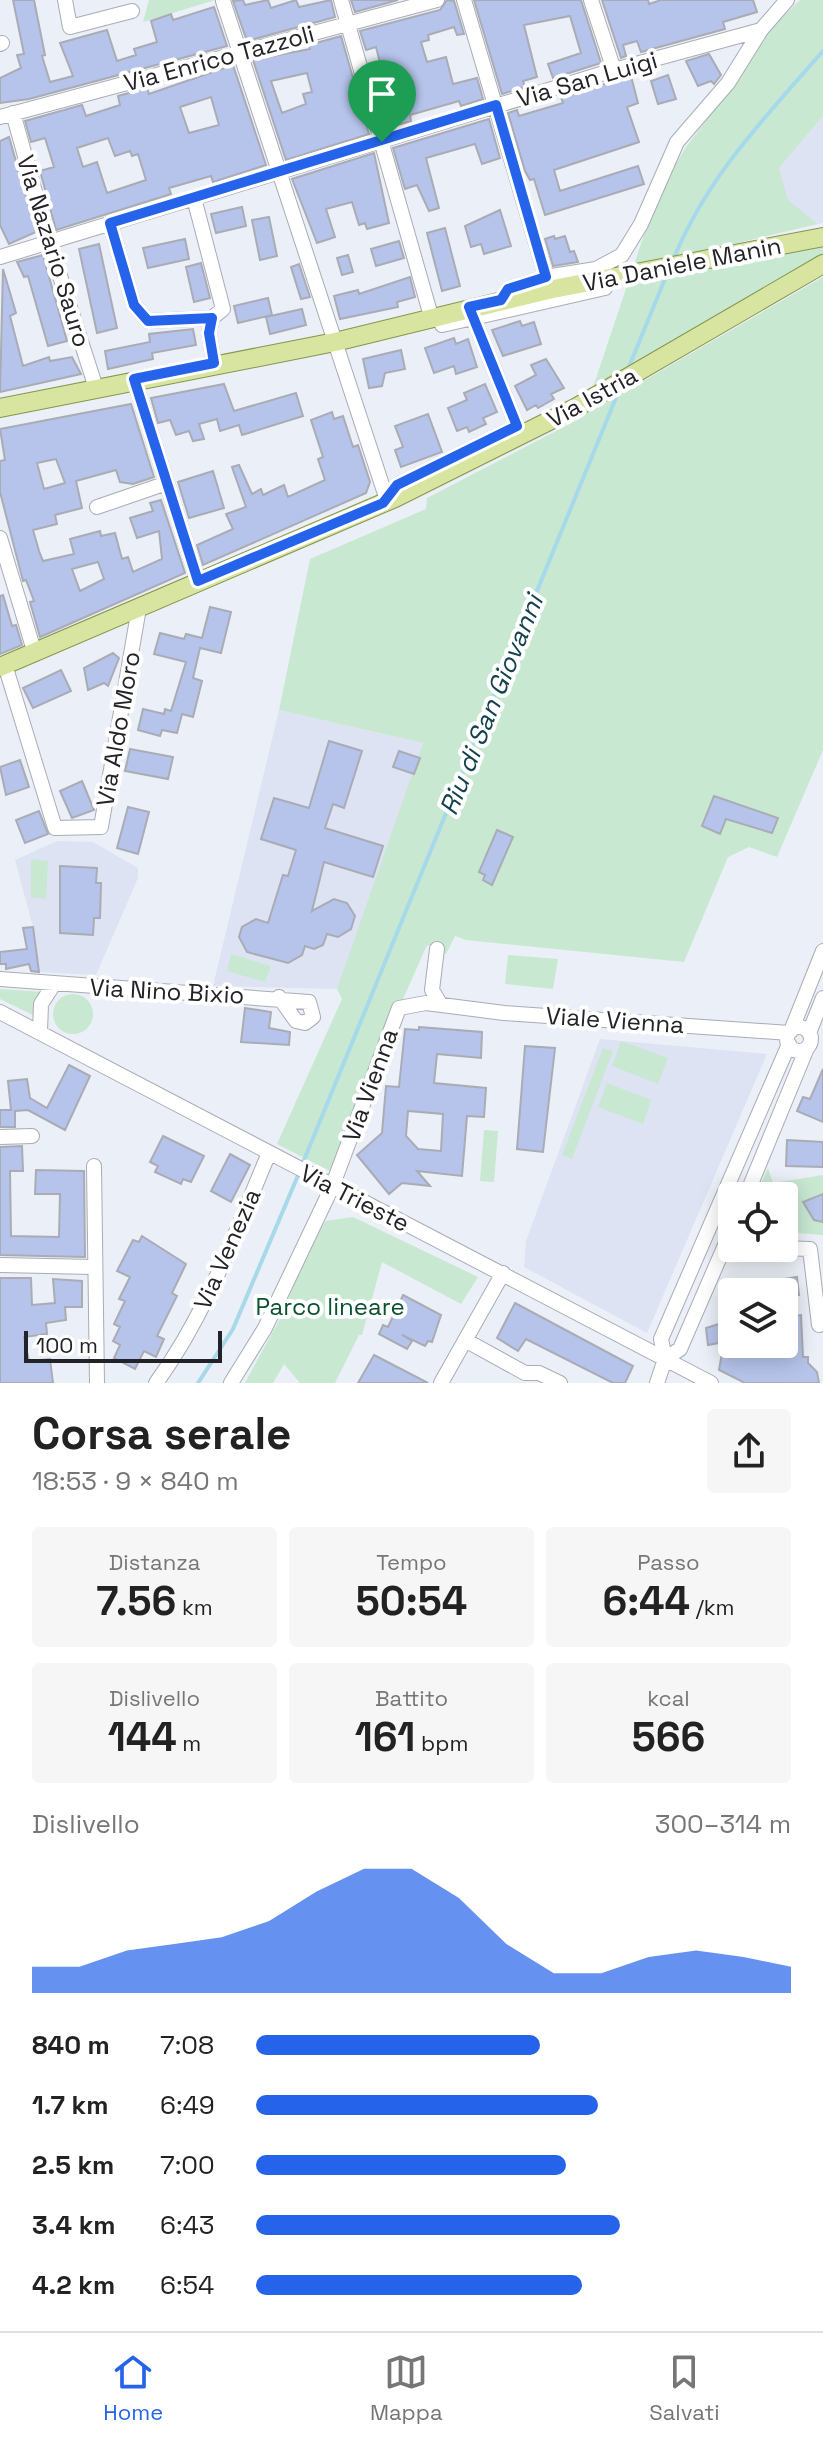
<!DOCTYPE html>
<html lang="it">
<meta charset="utf-8">
<style>
:root{--surface:#fff;--page:#f6f6f6;--text:#222;--muted:#767676;--line:#e0e0e0;--accent:#2563eb}
body{margin:0;font-family:"Space Grotesk",sans-serif;background:var(--page);color:var(--text);height:100vh;display:flex;flex-direction:column;font-size:30px;white-space:nowrap}
*{box-sizing:border-box;margin:0}
p{font-size:26px;color:var(--muted)}
.icon{flex:none;width:44px;height:44px;fill:none;stroke:currentColor;stroke-width:2;stroke-linecap:round;stroke-linejoin:round}
.map{position:relative;height:1383px;overflow:hidden}
.details{display:flex;flex-direction:column;background:var(--surface);flex:1}
.details>*{flex:none}
.tools{position:absolute;left:718px;top:1182px;display:grid;gap:16px}
.tools a{display:grid;place-items:center;width:80px;height:80px;border-radius:8px;background:var(--surface);box-shadow:0 4px 20px #0003;font-size:40px}
.scale{position:absolute;left:24px;bottom:20px;width:198px;box-sizing:border-box;padding-left:8px;border:4px solid #222326;border-top:0;font-size:22px;line-height:28px;white-space:nowrap;color:#222326;-webkit-text-stroke:6px #fff;paint-order:stroke}
.pin{position:absolute;display:grid;place-items:center;width:68px;height:68px;color:#fff;margin:-82px -34px;border-radius:50% 50% 50% 0;rotate:-45deg;box-shadow:0 0 8px #0007}
.pin .icon{rotate:45deg}
.round{display:grid;place-items:center;flex:none;width:84px;height:84px;border-radius:8px;background:var(--page)}
.head{display:flex;align-items:center;justify-content:space-between;height:136px;padding:0 32px}
h1{font-size:44px;font-weight:800;line-height:60px}
.stats{display:grid;grid-template-columns:repeat(3,1fr);gap:12px;height:136px;padding:8px 32px}
.stats div{display:grid;align-content:center;border-radius:8px;background:var(--page);text-align:center}
.stats b{font-size:40px;font-weight:800}
.stats small{font-size:22px;font-weight:400}
.stats p{font-size:22px}
.chart{height:224px;padding:16px 32px}
.chart p{display:flex;justify-content:space-between}
.chart svg{width:100%;height:144px;margin-top:8px;fill:var(--accent);opacity:.7}
ul{padding:0 32px;list-style:none;font-size:26px}
li{display:grid;grid-template-columns:128px 96px 1fr;align-items:center;height:60px}
li i{height:20px;border-radius:10px;background:var(--accent)}
.dock{display:flex;justify-content:space-around;align-items:center;height:112px;border-top:2px solid var(--line);background:var(--surface);font-size:22px;color:var(--muted)}
.dock a{display:grid;justify-items:center;gap:4px}
.dock .on{color:var(--accent)}
.map>svg:first-child{display:block}
</style>
<div class="map">
<svg width="823" height="1383" viewBox="0 0 823 1383">
<rect width="100%" height="100%" fill="#ebeff7"/>
<path fill="#dee3f3" d="M823,116V223L818,224L787,200L779,168Z
M279,710L423,743L374,895L337,989L213,986Z
M57,841L93,842L138,868V878L96,975L39,972L33,927L15,860Z
M600,1039L767,1054L647,1333L524,1267L526,1241Z"/>
<path fill="#c8e8d2" d="M149,0H215L143,22Z
M800,0H823V116L779,168L788,200L818,224L694,253L692,271L823,243V255L658,350L645,380L823,277V750L777,857L749,847L728,857L684,962L466,940L455,936L446,954L427,945L403,999L397,1002L330,1171L277,1144L342,999L337,989L423,743L279,710L310,559L426,509L427,498L583,417L657,196L686,147L734,84L767,32Z
M31,859L48,861L46,899L31,897Z
M231,954L271,966L265,982L227,971Z
M508,955L558,959L553,989L505,984Z
M0,989L42,992L35,1016L0,999Z
M53 1014a20 20 0 1 1 40 0a20 20 0 1 1-40 0Z
M621,1041L668,1058L658,1084L612,1066Z
M603,1048L613,1051L572,1159L562,1155Z
M607,1083L651,1100L643,1124L598,1107Z
M484,1130L498,1131L494,1182L480,1181Z
M768,1168L773,1183L823,1175V1235L784,1232V1196H756Z
M353,1217L478,1277L461,1304L382,1262L362,1335H359L335,1383H300L284,1364L273,1383H245L282,1315L312,1240L326,1221Z"/>
<g fill="none" stroke-linecap="round" stroke-linejoin="round">
<path stroke="#a6d9ea" stroke-width="4" d="M674,258C707,177 766,116 823,51
M628,369L667,274
M302,1165L620,388
M198,1383L233,1329L299,1173"/>
</g>
<path fill="#b6c4eb" stroke="#a9acb4" stroke-width="2" fill-rule="evenodd" d="M13,0H34L45,55L42,56L50,82L73,76L60,43L107,30L117,61L136,55L134,49L157,42L151,21L171,14L173,20L214,7L227,46L29,99L0,103V78L21,68L17,55L24,54Z
M243,0L245,5L268,0L271,8L296,0L299,7L331,0L335,17L247,41L233,1Z
M351,0H398L355,12Z
M447,0L454,1L464,34L457,35L454,27L428,35L429,40L421,42L427,62L446,57L453,84L477,78L483,99L461,106L459,101L410,115L411,121L388,128L378,93L387,90L376,47L366,50L360,31L440,10Z
M474,0H581L601,63L553,78L548,64L581,53L570,16L524,25L537,77L523,81L525,87L502,94Z
M602,0H648L649,4L661,0H753L757,12L723,22L725,29L641,52L637,41L623,45L626,56L621,58Z
M341,36L369,134L286,160L253,60L310,49L309,45ZM307,73L312,92L303,94L306,104L282,113L271,81Z
M709,54L721,75L714,84L711,81L698,86L686,61Z
M233,65L266,165L213,182L211,176L169,188L171,194L56,230L40,171L54,167L45,138L31,142L25,121L82,105L86,116L120,105L118,96L147,88L149,94ZM211,97L219,125L189,133L180,107ZM108,138L115,156L130,151L132,156L138,154L146,180L107,193L97,162L83,167L77,148Z
M668,75L676,99L658,104L651,81Z
M631,76L638,103L627,107L639,142L554,170L560,191L638,166L644,184L545,215L534,179L530,180L525,171L508,113L517,110L519,116L563,103L561,97Z
M489,119L500,158L482,164L475,144L426,158L439,208L429,211L417,185L405,189L393,148Z
M9,137L36,232L9,244L0,225V141Z
M374,153L389,223L367,229L365,223L359,225L352,202L326,209L335,237L317,243L292,179Z
M242,207L246,226L216,233L211,214Z
M500,210L511,246L484,254L481,244L471,247L465,226Z
M269,217L277,256L260,260L252,220Z
M445,228L460,286L442,291L427,233Z
M554,236L555,239L565,236L570,252L574,251L578,262L553,266L545,239Z
M185,239L189,259L148,268L143,248Z
M399,241L404,258L376,266L371,249Z
M99,244L117,328L97,333L79,249Z
M43,255L67,341L48,346L28,276L24,277L17,262Z
M348,255L353,272L342,275L337,258Z
M201,263L210,298L194,302L186,267Z
M299,264L310,297L301,299L291,267Z
M3,269L16,313L10,316L23,366L49,357L50,361L72,357L81,374L0,392Z
M410,277L415,297L397,302L398,307L340,319L334,296L358,290L359,294Z
M268,298L272,315L238,323L234,306Z
M302,309L306,325L270,334L266,317Z
M520,321L522,326L534,322L541,344L503,356L492,330Z
M193,329L196,345L152,353L153,359L108,369L105,351L150,342L149,334Z
M454,338L456,344L468,339L477,367L456,374L454,366L434,373L425,348Z
M401,350L405,369L385,373L382,386L369,388L363,359Z
M546,359L564,388L551,394L554,399L538,408L536,405L527,410L515,386L536,375L531,365Z
M224,384L234,411L296,393L303,416L242,435L239,425L220,431L217,419L199,424L204,439L193,441L189,431L176,435L170,420L158,423L151,398Z
M485,384L497,412L483,418L486,424L469,432L467,427L457,431L448,408L467,400L464,393Z
M131,404L154,477L133,484L120,482L116,470L76,481L82,508L55,515L57,524L33,530L39,551L43,561L74,554L70,539L100,531L101,536L115,533L122,559L128,557L133,572L162,559L159,531L137,538L130,518L153,511L150,503L161,500L185,573L40,637L30,602L34,601L26,580L23,581L0,492V461L5,460L0,429ZM56,459L65,483L44,489L37,463ZM98,562L104,579L80,591L72,569Z
M332,412L334,419L343,416L353,447L358,445L370,482L366,493L203,565L197,545L233,529L226,514L246,507L232,467L239,465L252,494L261,489L263,495L284,485L288,497L325,480L318,459L323,457L311,420Z
M428,414L442,452L401,467L395,450L403,447L395,426Z
M213,471L224,508L189,518L178,482Z
M3,595L12,626L16,625L22,645L0,654V596Z
M210,607L231,612L221,653L200,648L193,678L202,681L193,717L182,714L177,733L162,730L160,736L138,730L143,709L164,714L165,709L171,711L186,662L154,654L160,633L184,639L186,634L202,638Z
M113,653L119,658L108,686L104,683L88,690L84,668Z
M61,670L71,691L33,708L23,688Z
M329,741L362,751L344,808L333,804L325,828L383,846L373,877L324,862L312,911L334,899L347,903L355,916L351,929L338,937L327,934L323,945L314,949L305,946L302,955L288,963L247,952L239,937L242,927L256,919L268,923L283,875L288,876L296,850L261,839L274,798L309,808Z
M130,749L173,757L168,779L125,771Z
M399,751L420,758L414,774L393,767Z
M20,760L29,787L6,795L0,767Z
M82,781L94,810L72,818L60,791Z
M714,796L778,818L772,833L726,819L720,834L702,826Z
M128,807L149,812L138,854L117,848Z
M39,811L48,834L25,843L16,820Z
M497,830L513,837L492,885L483,880L485,875L479,872Z
M60,866L97,868L96,883H101L100,918H94L93,935L60,933Z
M33,927L39,972L31,971L29,964L6,969V964H0V952L27,949L23,928Z
M245,1008L271,1012L269,1028L290,1032L289,1045L241,1042Z
M419,1027L482,1032L481,1058L437,1054L434,1083L486,1088L484,1117L467,1116L462,1176L417,1171L430,1186L402,1183L389,1194L357,1155L382,1133L386,1086L399,1087L405,1029L419,1030ZM408,1111L443,1114L441,1151L418,1149L406,1136Z
M525,1046L555,1048L543,1152L517,1149Z
M69,1065L90,1076L65,1130L28,1110L15,1111V1127H0V1110H11L8,1081L27,1079L30,1098L47,1108Z
M823,1069V1122L797,1111L803,1097L810,1099Z
M163,1136L204,1156L191,1182L183,1179L181,1184L155,1172L158,1166L150,1162Z
M787,1140L823,1142V1167L786,1166Z
M22,1146L23,1171H10L11,1236L59,1237L60,1194H35L36,1170L84,1171L85,1257L0,1255V1147Z
M230,1154L250,1165L231,1202L211,1191Z
M823,1194V1222L814,1220L803,1202Z
M142,1236L186,1264L172,1293L177,1296L157,1336L164,1339L156,1357L144,1351L135,1369L114,1358L120,1345L113,1341L120,1327L114,1324L125,1301L119,1299L130,1277L117,1271L133,1240L139,1242Z
M797,1277L799,1295L784,1298V1292H779L778,1280Z
M0,1278H31L32,1305L55,1303L53,1279L82,1281V1307H65L66,1320L46,1323L47,1334L24,1337L29,1361L50,1359L53,1383H0Z
M403,1295L441,1315L432,1342L428,1341L425,1346L402,1335L412,1341L407,1349L379,1334L383,1325L388,1327Z
M515,1303L633,1366L625,1383H613L526,1339L518,1351L497,1338Z
M732,1314V1347H724L758,1356L757,1347L784,1345V1317L801,1315L803,1357H808V1363L817,1372L819,1383H745L719,1370L724,1342L708,1345L706,1328L722,1323V1315Z
M374,1355L428,1383H358Z"/>
<g fill="none" stroke-linecap="round" stroke-linejoin="round">
<g stroke="#a9acb4" stroke-width="16">
<path id="minor" d="M65,0L70,27L132,11
M341,0L431,316
M464,0L546,277L508,289L501,300
M591,0L614,70
M223,1L387,500
M0,44L2,43
M13,113L49,242L96,388
M0,117L437,0
M110,223L134,305L148,321L212,318L223,309L194,198
M0,257L614,70L761,30
M546,277L596,269L622,255L641,224L677,142L728,83L761,30L787,0
M212,318L209,333L214,363
M442,325L605,288
M134,379L198,581
M387,500L397,485L517,426L471,312
M97,507L167,483
M0,538L35,654
M5,665L55,828L101,827L139,608
M437,949L432,990L441,1005
M0,979L309,1002L313,1017L305,1023L296,1021L279,997
M0,1012L711,1383
M787 1039a12 12 0 1 1 24 0a12 12 0 1 1-24 0Z
M791,1031L823,951
M40,1032L41,1004L54,984
M809,1033L823,998
M0,1137L32,1136
M94,1166L97,1383
M746,1196L807,1048
M779,1248L810,1249L819,1325
M0,1265L94,1267
M465,1340L525,1373H539L560,1383
M665,1359L680,1349L732,1229
M156,1383C207,1313 235,1233 269,1153
M231,1383L265,1328L332,1187L399,1008L426,1003L504,1013L789,1033
M441,1383L503,1273
M657,1383L665,1359L661,1339L789,1044"/>
</g>
<g stroke="#86954c" stroke-width="20">
<path id="major" d="M0,408L335,342L548,290L823,237
M0,667L395,498L577,407L823,264"/>
</g>
<use href="#minor" stroke="#fff" stroke-width="14"/>
<use href="#major" stroke="#d7e5a0" stroke-width="18"/>
</g>
<g fill="none" stroke-linecap="round" stroke-linejoin="round">
<g stroke="#fff" stroke-width="16">
<path id="route" d="M496,105L546,277L508,289L501,300L469,307L517,426L397,485L383,503L198,581L134,379L214,363L209,333L212,318L148,321L134,305L110,223Z"/>
</g>
<use href="#route" stroke="#2563eb" stroke-width="10"/>
</g>
<g text-anchor="middle" dominant-baseline="central" stroke-width="8" stroke-linejoin="round" paint-order="stroke">
<g font-size="24" fill="#222326" stroke="#fff">
<text transform="translate(219 58) rotate(-15)">Via Enrico Tazzoli</text>
<text transform="translate(587 79) rotate(-16)">Via San Luigi</text>
<text transform="translate(54 251) rotate(73)">Via Nazario Sauro</text>
<text transform="translate(682 264) rotate(-11)">Via Daniele Manin</text>
<text transform="translate(592 397) rotate(-29)">Via Istria</text>
<text transform="translate(118 729) rotate(-80)">Via Aldo Moro</text>
<text transform="translate(167 991) rotate(3)">Via Nino Bixio</text>
<text transform="translate(615 1020) rotate(4)">Viale Vienna</text>
<text transform="translate(370 1085) rotate(-70)">Via Vienna</text>
<text transform="translate(355 1198) rotate(27)">Via Trieste</text>
<text transform="translate(227 1249) rotate(-66)">Via Venezia</text>
</g>
<g font-size="24" fill="#0a512f" stroke="#fff">
<text x="330" y="1306">Parco lineare</text>
</g>
<g font-size="26" font-style="italic" fill="#14414d" stroke="#fff">
<text transform="translate(491 705) rotate(-68)">Riu di San Giovanni</text>
</g>
</g>
</svg>
<div class="tools">
<a><svg class="icon" aria-label="locate" viewBox="0 0 24 24"><circle cx="12" cy="12" r="6"/><path d="M12 2v4M12 18v4M2 12h4M18 12h4"/></svg></a>
<a><svg class="icon" aria-label="layers" viewBox="0 0 24 24"><path d="M12 4l9 5-9 5-9-5zM3 14l9 5 9-5"/></svg></a>
</div>
<div class="scale">100 m</div>
<div class="pin" style="left:382px;top:142px;background:#1e9e55"><svg class="icon" aria-label="arrive" viewBox="0 0 24 24"><path d="M6 21V4h12l-3 4 3 4H6"/></svg></div>
</div>
<section class="details">
<div class="head"><div><h1>Corsa serale</h1><p>18:53 · 9 × 840 m</p></div><a class="round"><svg class="icon" aria-label="share" viewBox="0 0 24 24"><path d="M12 15V3M7 8l5-5 5 5M5 13v7h14v-7"/></svg></a></div>
<div class="stats">
<div><p>Distanza</p><b>7.56<small> km</small></b></div>
<div><p>Tempo</p><b>50:54</b></div>
<div><p>Passo</p><b>6:44<small> /km</small></b></div>
</div>
<div class="stats">
<div><p>Dislivello</p><b>144<small> m</small></b></div>
<div><p>Battito</p><b>161<small> bpm</small></b></div>
<div><p>kcal</p><b>566</b></div>
</div>
<div class="chart"><p><span>Dislivello</span>300–314 m</p>
<svg viewBox="0 0 160 44" preserveAspectRatio="none"><path d="M0 44V36L10 36L20 31L30 29L40 27L50 22L60 13L70 6L80 6L90 15L100 29L110 38L120 38L130 33L140 31L150 33L160 36V44z"/></svg>
</div>
<ul>
<li><b>840 m</b>7:08<i style="width:53%"></i></li>
<li><b>1.7 km</b>6:49<i style="width:64%"></i></li>
<li><b>2.5 km</b>7:00<i style="width:58%"></i></li>
<li><b>3.4 km</b>6:43<i style="width:68%"></i></li>
<li><b>4.2 km</b>6:54<i style="width:61%"></i></li>
</ul>
</section>
<nav class="dock">
<a class="on"><svg class="icon" aria-label="home" viewBox="0 0 24 24"><path d="M3 11l9-7 9 7M6 9v11h12V9"/></svg>Home</a>
<a><svg class="icon" aria-label="map" viewBox="0 0 24 24"><path d="M3 6l6-2 6 2 6-2v14l-6 2-6-2-6 2zM9 4v14M15 6v14"/></svg>Mappa</a>
<a><svg class="icon" aria-label="saved" viewBox="0 0 24 24"><path d="M7 4h10v16l-5-4-5 4z"/></svg>Salvati</a>
</nav>
